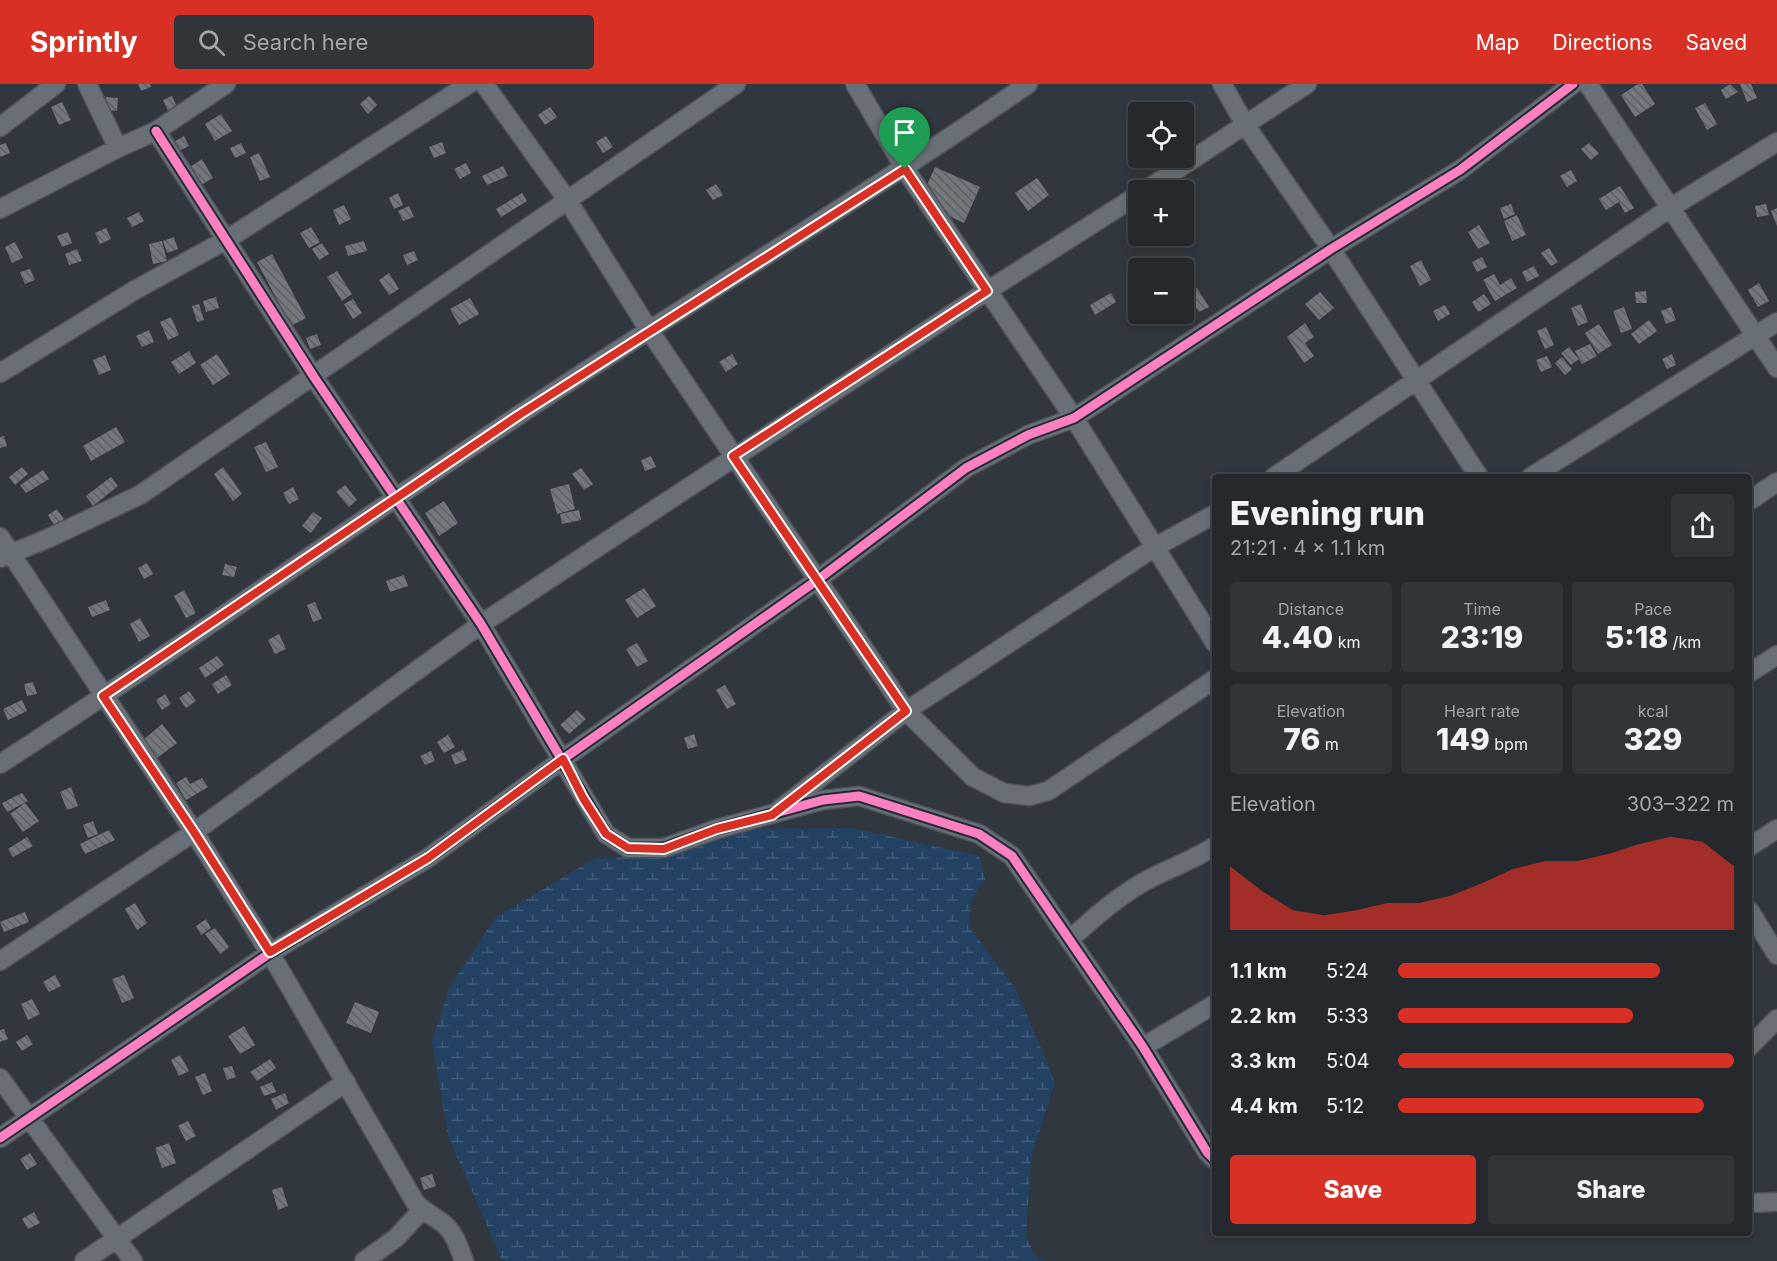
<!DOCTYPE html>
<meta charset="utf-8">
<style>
:root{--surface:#25292e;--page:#31353a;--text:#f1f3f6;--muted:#a3a6aa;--line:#42454a;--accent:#d93025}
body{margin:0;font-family:Inter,sans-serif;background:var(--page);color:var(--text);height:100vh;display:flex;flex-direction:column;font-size:22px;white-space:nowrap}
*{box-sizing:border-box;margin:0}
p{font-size:20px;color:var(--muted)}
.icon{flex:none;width:33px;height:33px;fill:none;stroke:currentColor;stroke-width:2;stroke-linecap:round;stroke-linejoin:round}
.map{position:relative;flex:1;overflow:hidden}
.panel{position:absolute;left:1212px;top:390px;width:540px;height:762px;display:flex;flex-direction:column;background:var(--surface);border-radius:6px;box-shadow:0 3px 9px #0003,0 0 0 2px var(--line)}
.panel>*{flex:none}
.fabs{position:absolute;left:1128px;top:18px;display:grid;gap:12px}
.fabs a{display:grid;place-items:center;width:66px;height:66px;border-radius:6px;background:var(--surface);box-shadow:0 3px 9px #0003,0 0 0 2px var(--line);font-size:30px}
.pin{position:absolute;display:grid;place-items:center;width:51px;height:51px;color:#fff;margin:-62px -26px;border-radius:50% 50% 50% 0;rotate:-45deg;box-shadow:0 0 6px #0007}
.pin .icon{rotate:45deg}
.round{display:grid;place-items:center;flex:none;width:63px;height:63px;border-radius:6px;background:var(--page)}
.overview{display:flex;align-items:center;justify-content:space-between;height:102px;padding:0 18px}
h1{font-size:33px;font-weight:800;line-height:45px}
.figures{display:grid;grid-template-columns:repeat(3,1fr);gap:9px;height:102px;padding:6px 18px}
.figures div{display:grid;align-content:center;border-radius:6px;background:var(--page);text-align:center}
.figures b{font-size:30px;font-weight:800}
.figures small{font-size:16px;font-weight:400}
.figures p{font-size:16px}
.chart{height:168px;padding:12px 18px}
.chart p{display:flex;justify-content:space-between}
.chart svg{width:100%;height:108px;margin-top:6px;fill:var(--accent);opacity:.7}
.primary-button{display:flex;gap:12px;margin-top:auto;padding:12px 18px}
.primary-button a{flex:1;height:69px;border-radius:6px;background:var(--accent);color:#fff;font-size:24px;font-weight:800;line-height:69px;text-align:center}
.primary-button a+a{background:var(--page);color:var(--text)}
ul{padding:0 18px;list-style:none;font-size:20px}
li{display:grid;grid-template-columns:96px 72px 1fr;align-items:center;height:45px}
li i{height:15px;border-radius:8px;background:var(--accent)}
header{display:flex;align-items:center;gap:36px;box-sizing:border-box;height:84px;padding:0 30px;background:var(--accent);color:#fff}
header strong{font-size:28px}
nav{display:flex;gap:33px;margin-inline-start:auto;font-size:21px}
.search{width:420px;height:54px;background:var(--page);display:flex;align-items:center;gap:15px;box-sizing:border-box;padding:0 21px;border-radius:6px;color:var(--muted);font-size:22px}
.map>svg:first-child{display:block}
</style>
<header>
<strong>Sprintly</strong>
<div class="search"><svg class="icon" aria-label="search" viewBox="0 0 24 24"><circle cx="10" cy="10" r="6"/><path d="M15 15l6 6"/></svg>Search here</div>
<nav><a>Map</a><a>Directions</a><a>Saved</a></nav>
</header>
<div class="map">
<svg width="1777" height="1177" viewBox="0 0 1777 1177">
<defs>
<pattern id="wetland-marsh" width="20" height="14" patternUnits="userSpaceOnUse" patternTransform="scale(1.5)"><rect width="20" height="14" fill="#224163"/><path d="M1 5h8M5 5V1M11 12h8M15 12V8" fill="none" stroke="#415c79"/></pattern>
<pattern id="building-back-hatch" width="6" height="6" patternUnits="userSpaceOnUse" patternTransform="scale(1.5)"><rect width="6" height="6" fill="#72777d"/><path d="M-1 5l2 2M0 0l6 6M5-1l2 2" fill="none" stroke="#5d6165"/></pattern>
</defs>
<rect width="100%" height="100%" fill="#31373e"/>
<path fill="url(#wetland-marsh)" d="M853,744L979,772L985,795L971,817L969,843L1016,905L1055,998L1031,1074L1026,1153L1037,1174L1046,1177H502L448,1052L432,957L450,902L496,833L594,775L676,770L696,745Z"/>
<path fill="url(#building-back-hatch)" d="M138,0H150L151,3L141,7Z
M1638,0H1642L1655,20L1635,33L1621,11Z
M1730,0L1738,8L1726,15L1721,6Z
M1740,0H1751L1757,14L1747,18Z
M172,12L177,23L168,27L163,16Z
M369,12L377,21L368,30L360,20Z
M106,13L118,14L117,27L104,25Z
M62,18L71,36L59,41L51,23Z
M1705,19L1717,40L1707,46L1695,24Z
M550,23L557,33L545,41L538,31Z
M221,30L232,47L215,57L205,40Z
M184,52L189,62L177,68L172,59Z
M606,52L613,63L603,69L596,58Z
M442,58L446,69L434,74L429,63Z
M6,59L10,69L0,73V61Z
M241,59L246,69L235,74L230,64Z
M1589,59L1599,69L1591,76L1581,65Z
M259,69L270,93L260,97L250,73Z
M202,75L213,94L201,101L190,83Z
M466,79L471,89L460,95L454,85Z
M503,82L508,92L487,101L482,92Z
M935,83L980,103L964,139L919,119Z
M1571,86L1577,97L1567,103L1560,92Z
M1037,94L1049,111L1028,127L1015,109Z
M716,100L723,111L713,116L706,106Z
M1620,102L1634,124L1625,129L1619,118L1606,126L1599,115Z
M398,109L403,121L394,125L389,114Z
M522,109L527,117L501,133L496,125Z
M1511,120L1515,130L1504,135L1500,124Z
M1766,120L1769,131L1757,133L1755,122Z
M344,121L351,135L339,141L333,126Z
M409,122L414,133L403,137L398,127Z
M1777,124V142L1771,127Z
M139,128L144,137L132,143L127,134Z
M1517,131L1526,151L1512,157L1504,137Z
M1479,141L1490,159L1478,165L1468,148Z
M311,143L320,158L309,164L300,149Z
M106,144L111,155L100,160L95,149Z
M68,148L72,159L62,163L57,152Z
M174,153L178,165L167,169L163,157Z
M162,157L167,177L153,180L149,160Z
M364,157L367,167L348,172L345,162Z
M15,158L23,174L12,179L5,163Z
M322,159L329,170L319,176L312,165Z
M1549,164L1558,178L1551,182L1541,169Z
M77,165L82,177L69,181L65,170Z
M414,167L418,176L407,181L403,171Z
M272,170L306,234L291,242L257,178Z
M1482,173L1487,183L1477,188L1472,178Z
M1421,176L1431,196L1420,202L1410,182Z
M1534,182L1539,192L1527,198L1522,188Z
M30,185L35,196L25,200L20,188Z
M337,187L352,210L342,217L327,193Z
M389,189L399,205L389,211L379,196Z
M1494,190L1500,201L1511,194L1517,204L1495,217L1483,196Z
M1759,199L1769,217L1758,223L1748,206Z
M1197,204L1209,223L1199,228L1187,210Z
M1646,207L1647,219H1636L1635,208Z
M1320,208L1334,224L1319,236L1305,220Z
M1111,209L1116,218L1095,231L1090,221Z
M1484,210L1491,220L1478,228L1472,218Z
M216,213L219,224L206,228L203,217Z
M470,214L479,230L459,241L450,225Z
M353,215L362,229L353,235L344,220Z
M199,220L204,236L197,238L192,222Z
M1581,220L1588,238L1578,242L1571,224Z
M1445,221L1450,230L1438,237L1433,227Z
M1624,223L1632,245L1621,249L1613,227Z
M1671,223L1676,236L1666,240L1661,227Z
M171,233L179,251L168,256L160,238Z
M1649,236L1657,247L1639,260L1631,250Z
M1305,239L1314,253L1305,259L1314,272L1304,279L1287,253Z
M1599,240L1612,261L1598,270L1585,249Z
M1546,243L1554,261L1545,265L1537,247Z
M149,246L154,258L142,263L136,252Z
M317,250L321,261L310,265L306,254Z
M1590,260L1597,272L1582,280L1575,267Z
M1569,263L1579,275L1571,281L1561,269Z
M189,267L196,279L179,290L171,278Z
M217,270L230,290L213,301L200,281Z
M732,270L738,280L726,288L719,278Z
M1672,270L1676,281L1667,285L1662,275Z
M105,271L111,286L99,291L93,276Z
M1547,272L1552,283L1541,288L1536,276Z
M1562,273L1572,285L1565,291L1555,279Z
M116,343L125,358L91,377L83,362Z
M4,352L7,362L0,364V353Z
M266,358L278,383L266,388L254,363Z
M651,372L656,383L645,387L641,376Z
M22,383L28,390L15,401L9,393Z
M223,383L242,410L233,417L214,390Z
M581,384L593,400L584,406L572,390Z
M43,386L49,395L26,409L20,401Z
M111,393L118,402L93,422L86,412Z
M569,400L575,425L557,430L550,405Z
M345,401L357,416L349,423L336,408Z
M293,403L299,415L289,420L283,409Z
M444,417L458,439L439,452L425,429Z
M57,425L64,435L54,441L48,431Z
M579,426L581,436L562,440L560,430Z
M313,428L322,434L311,449L302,442Z
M147,479L153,490L144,495L138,484Z
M225,480L237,483L234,493L222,491Z
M404,491L408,502L390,508L386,497Z
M644,504L656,522L637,534L625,516Z
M184,506L196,529L186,534L174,512Z
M106,516L110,526L92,533L88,523Z
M315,518L322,535L313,538L307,521Z
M140,534L150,552L139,558L130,540Z
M279,550L286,565L275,570L268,556Z
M637,559L648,577L637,583L626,565Z
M217,572L224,581L205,594L199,584Z
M226,591L232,601L218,610L212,600Z
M33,598L37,610L27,612L24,600Z
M725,601L736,620L727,625L716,606Z
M189,607L196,617L186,624L179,614Z
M165,610L171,620L162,626L156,616Z
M22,616L27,627L8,636L3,625Z
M577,626L586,635L569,650L560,641Z
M162,640L177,659L157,674L143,656Z
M694,650L698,662L688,665L684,654Z
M448,651L455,663L444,669L437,658Z
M463,666L467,676L455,681L451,671Z
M431,667L435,677L425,681L420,672Z
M186,693L190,700L202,694L208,703L186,716L176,699Z
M71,703L78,722L67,726L60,708Z
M22,709L28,717L7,728L2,719Z
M25,719L39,737L23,748L10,730Z
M93,737L98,750L88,754L83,741Z
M109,746L115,756L85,770L80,760Z
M27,753L33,762L13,773L8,765Z
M135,819L147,839L137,846L125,825Z
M25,828L29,838L4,848L0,838Z
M206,835L211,844L201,851L196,842Z
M215,844L229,863L220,870L205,850Z
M55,891L61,902L49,908L43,898Z
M124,891L134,914L122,919L112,895Z
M32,915L40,930L28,936L21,920Z
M355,918L379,928L371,949L346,939Z
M244,942L255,961L240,970L228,952Z
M4,945L8,955L0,958V946Z
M27,951L33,960L22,967L16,958Z
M180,971L189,987L179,992L171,976Z
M270,975L276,984L257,997L250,988Z
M232,982L236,993L227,996L223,984Z
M205,989L212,1007L203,1011L195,993Z
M272,998L276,1008L264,1012L260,1003Z
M285,1009L289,1019L276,1026L271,1015Z
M188,1037L196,1052L186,1057L178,1042Z
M169,1059L176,1079L162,1084L155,1064Z
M30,1069L37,1080L27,1086L20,1075Z
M432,1090L436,1102L424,1106L420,1094Z
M282,1103L288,1122L278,1126L272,1106Z
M34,1128L40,1139L28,1145L22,1135Z"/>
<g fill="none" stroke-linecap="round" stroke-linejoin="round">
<g stroke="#4e5359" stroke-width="21">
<path id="minor" d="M87,0L118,64
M484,0L568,117L649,246L906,627L973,693L1004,709L1029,712L1048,707L1215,595
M855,0L905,85L1074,334L1215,559
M1222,0L1246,42L1331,165L1479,393
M1588,0L1777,284
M0,43L56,0
M156,47L314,293L481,540L606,750L628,764H664L717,745L823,716L859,712L979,750L1012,772L1143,963L1207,1068L1215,1076
M1146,106L1307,0
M0,125L118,64L156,47L226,0
M0,289L135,206L226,156L469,0
M1274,393L1670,124L1777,58
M1531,393L1777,238
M1749,417L1777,398
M0,453L194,748L270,869L415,1118C425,1129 436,1133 446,1142C456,1152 459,1164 464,1177
M0,474L49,454L140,411L736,0
M1749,589L1777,571
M0,680C175,567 346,446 519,331C688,218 862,115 1028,0
M780,725L906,627L1155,463L1215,430
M1749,763L1777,745
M1749,826L1777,871
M1069,856C1095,833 1120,810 1151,794C1173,783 1195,775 1215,762
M0,877L194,748L481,540L987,207L1138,111
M1143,963L1215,920
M1749,963L1777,935
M0,994L133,1177
M0,1054L270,869L428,774L563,675L816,497L966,384L1028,351L1074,334L1331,165L1460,86L1573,0
M1749,1119L1777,1118
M84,1177L346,998
M364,1177L396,1154L422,1126"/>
</g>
<use href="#minor" stroke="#696f76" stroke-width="18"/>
<g stroke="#222c38" stroke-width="13">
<path id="cycleway" d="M156,47L314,293L481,540L606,750L628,764H664L717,745L823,716L859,712L979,750L1012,772L1143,963L1207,1068L1215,1076
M0,1054L270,869L428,774L563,675L816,497L966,384L1028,351L1074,334L1331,165L1460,86L1573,0"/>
</g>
<use href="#cycleway" stroke="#ff80c0" stroke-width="9"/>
</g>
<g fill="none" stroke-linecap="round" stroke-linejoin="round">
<g stroke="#fff" stroke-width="12">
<path id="route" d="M905,85L987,207L733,372L906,627L772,731L717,745L664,765L628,764L606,750L583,714L563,675L428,774L270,868L194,748L103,612L519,331Z"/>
</g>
<use href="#route" stroke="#d93025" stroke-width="8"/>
</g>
</svg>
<div class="fabs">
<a><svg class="icon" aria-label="locate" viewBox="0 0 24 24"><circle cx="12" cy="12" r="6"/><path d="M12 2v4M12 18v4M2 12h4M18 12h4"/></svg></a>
<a>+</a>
<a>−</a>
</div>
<div class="pin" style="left:905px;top:85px;background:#1e9e55"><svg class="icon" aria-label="arrive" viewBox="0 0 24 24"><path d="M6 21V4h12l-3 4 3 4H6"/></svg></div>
<section class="panel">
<div class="overview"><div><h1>Evening run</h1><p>21:21 · 4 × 1.1 km</p></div><a class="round"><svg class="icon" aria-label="share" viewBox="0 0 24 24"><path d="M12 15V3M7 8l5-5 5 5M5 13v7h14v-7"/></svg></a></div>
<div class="figures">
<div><p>Distance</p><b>4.40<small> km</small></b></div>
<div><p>Time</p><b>23:19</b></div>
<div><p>Pace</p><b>5:18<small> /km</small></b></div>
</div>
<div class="figures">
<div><p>Elevation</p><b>76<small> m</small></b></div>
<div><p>Heart rate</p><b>149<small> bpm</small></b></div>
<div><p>kcal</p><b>329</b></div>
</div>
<div class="chart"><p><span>Elevation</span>303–322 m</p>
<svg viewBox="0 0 160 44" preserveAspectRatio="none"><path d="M0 44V18L10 28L20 36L30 38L40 36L50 33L60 33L70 30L80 25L90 19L100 16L110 16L120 13L130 9L140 6L150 8L160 18V44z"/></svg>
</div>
<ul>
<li><b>1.1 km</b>5:24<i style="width:78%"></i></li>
<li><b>2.2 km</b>5:33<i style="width:70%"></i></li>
<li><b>3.3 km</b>5:04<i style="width:100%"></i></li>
<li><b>4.4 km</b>5:12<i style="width:91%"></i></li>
</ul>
<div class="primary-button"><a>Save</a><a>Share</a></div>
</section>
</div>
